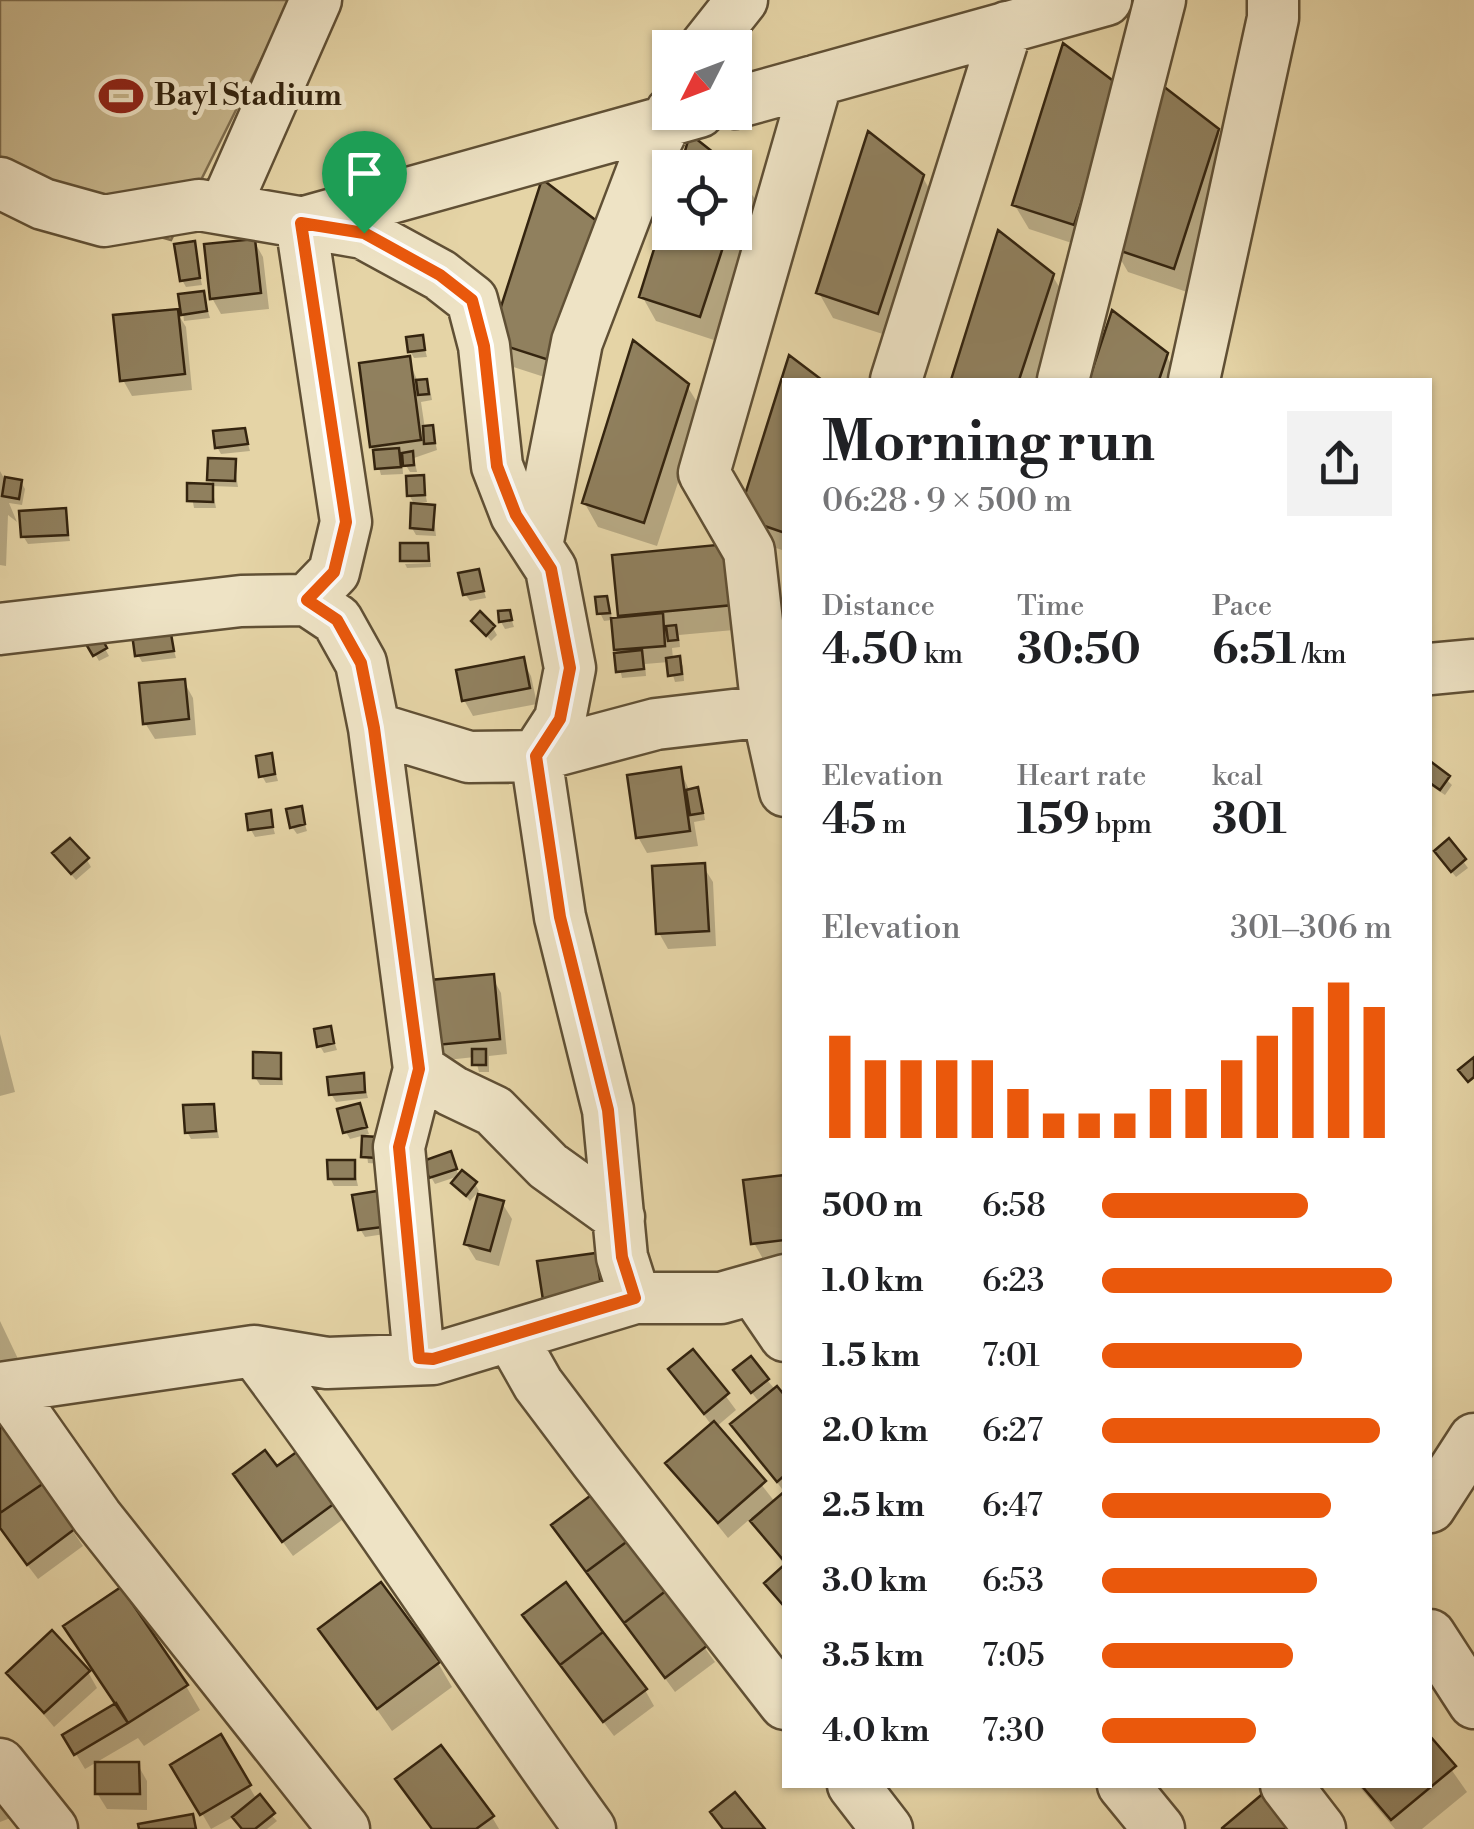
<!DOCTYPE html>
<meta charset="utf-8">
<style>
:root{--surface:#fff;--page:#f2f2f2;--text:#202124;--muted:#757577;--accent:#ea580c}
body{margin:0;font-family:"Libre Bodoni",serif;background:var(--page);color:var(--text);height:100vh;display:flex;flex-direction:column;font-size:38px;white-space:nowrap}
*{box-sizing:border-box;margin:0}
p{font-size:32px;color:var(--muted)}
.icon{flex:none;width:55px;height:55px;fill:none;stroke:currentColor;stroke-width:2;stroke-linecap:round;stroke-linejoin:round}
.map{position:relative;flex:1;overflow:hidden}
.panel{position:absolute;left:782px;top:378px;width:650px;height:1410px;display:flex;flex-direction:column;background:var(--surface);border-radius:0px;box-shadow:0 2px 8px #0004}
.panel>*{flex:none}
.needle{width:65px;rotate:228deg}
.buttons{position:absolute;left:652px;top:30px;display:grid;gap:20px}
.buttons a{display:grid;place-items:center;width:100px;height:100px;border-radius:0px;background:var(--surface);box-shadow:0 2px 8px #0004;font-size:50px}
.pin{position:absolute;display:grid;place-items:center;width:85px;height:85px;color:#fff;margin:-102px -42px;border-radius:50% 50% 50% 0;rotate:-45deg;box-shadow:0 0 10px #0007}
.pin .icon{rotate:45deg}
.round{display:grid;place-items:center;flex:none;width:105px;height:105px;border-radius:0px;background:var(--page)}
.summary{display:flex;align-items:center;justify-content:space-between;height:170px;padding:0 40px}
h1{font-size:55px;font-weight:700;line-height:75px}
.metrics{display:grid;grid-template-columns:repeat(3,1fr);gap:15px;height:170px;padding:10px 40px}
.metrics div{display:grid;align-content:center}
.metrics b{font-size:42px;font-weight:700}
.metrics small{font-size:28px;font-weight:400}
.metrics p{font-size:28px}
.chart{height:280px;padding:20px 40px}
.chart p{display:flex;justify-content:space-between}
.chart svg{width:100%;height:180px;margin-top:10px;stroke:var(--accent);stroke-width:6}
ul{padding:0 40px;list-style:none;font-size:32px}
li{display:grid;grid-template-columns:160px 120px 1fr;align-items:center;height:75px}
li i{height:25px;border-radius:12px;background:var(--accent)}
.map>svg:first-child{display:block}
</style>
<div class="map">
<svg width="1474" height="1829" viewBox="0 0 1474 1829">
<rect width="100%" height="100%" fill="#e5d4a6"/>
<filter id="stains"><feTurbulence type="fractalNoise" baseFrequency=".002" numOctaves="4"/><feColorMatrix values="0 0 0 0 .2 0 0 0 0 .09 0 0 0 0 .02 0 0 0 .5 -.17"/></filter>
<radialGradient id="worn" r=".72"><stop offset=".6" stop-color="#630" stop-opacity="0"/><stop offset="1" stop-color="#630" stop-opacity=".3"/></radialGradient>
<path fill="#c7b68c" stroke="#7e6d4e" stroke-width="2.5" d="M0,0H291L171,240L0,192Z"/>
<path fill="#0003" d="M1118,88L1087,248L1029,229L1014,204Z
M1217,131L1231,156L1187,292L1128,272L1114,248Z
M735,172L759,204L714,340L656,321L642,296L670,207V232H735Z
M922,176L936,201L892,337L833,318L819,293Z
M543,183L566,384L507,365L493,340Z
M254,241L263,257L269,309L221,314L212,298Z
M193,244L202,285L186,287L182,280Z
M1052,275L1067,300L1041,380H953Z
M203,294L210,318L184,321L181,296Z
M176,311L186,327L192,390L132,396L123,380Z
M422,338L427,357L414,358L410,351Z
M1166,355L1180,380H1092Z
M408,359L418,382H426L430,389L432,400L421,402L425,429L432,428L437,450L414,458L417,472H410L402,459L403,474L381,475L373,446Z
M791,359L818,380H785V551L755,541L740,517Z
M687,386L702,410L657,546L598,527L584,502Z
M244,430L250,451L221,454L217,447Z
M234,461L238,487L212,486L216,508H194L190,486H214L210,479Z
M0,471L5,480L21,482L25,489L22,505L9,503L17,522L8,515L6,566L0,565Z
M422,477L427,502H413L409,495Z
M433,508L436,536L416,535L412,528Z
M64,511L70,541L28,544L23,536Z
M726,547L745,629L679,635L680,647L672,648L673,659L678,658L683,666L684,681L675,682L669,662L645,664L646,676L622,678L616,650L620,615Z
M431,563V567L407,568L405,564Z
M478,571L486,598L470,601L465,594Z
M606,599L610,606L612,620L604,621L600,613Z
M509,612L514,627L505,629L501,622Z
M474,621L493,628L497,635L491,641Z
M169,631L176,658L142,662L138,655Z
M97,634L109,656L99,661L87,640Z
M522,660L531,676L537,704L473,716L464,700Z
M184,682L193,698L196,735L155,739L145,723Z
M271,756L278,781L266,783L262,776Z
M1430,764L1452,785L1445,795L1430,785Z
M680,770L690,792L697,790L701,797L705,820L694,822L698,846L647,853L638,837Z
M300,809L307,831L297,834L292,827Z
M269,813L275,834L255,837L251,830Z
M1449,842L1468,868L1456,877L1441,859Z
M87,860L91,867L76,880L59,861Z
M703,866L713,882L716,946L668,949L659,933Z
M492,977L501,993L507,1054L489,1056V1072H479L475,1057L447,1060L438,1044Z
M330,1029L337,1050L324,1053L320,1046Z
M0,1034L15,1092L0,1096Z
M280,1055L283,1085H260L255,1077Z
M362,1076L368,1098L336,1102L331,1094Z
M359,1106L369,1134L350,1139L346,1132Z
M213,1107L219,1138L191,1139L187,1132Z
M365,1138L381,1164L368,1163Z
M450,1154L459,1176L435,1184L431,1177Z
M353,1163L358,1186H334L330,1178Z
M785,1177V1256L763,1259L754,1243Z
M454,1184H475L479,1191L470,1201Z
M376,1194L385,1234L365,1237L360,1229Z
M502,1203L512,1219L499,1266L476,1260L466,1244Z
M0,1321L20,1363L0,1372Z
M693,1352L736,1410L716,1427L775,1502L785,1494V1566L751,1518L728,1538L668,1463L712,1426L671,1369Z
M740,1378L767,1380L785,1401V1493L733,1424L760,1403Z
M0,1424L83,1546L38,1579L0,1529Z
M297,1455L342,1520L293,1556L245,1490Z
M594,1496L715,1662L675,1692L554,1526Z
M321,1630L438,1663L452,1687L392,1731Z
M535,1631L645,1690L654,1706L614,1736Z
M88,1672L97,1688L54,1727L9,1673Z
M186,1686L200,1710L144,1746L138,1738L85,1769L65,1736Z
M220,1738L257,1800L277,1821L267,1829H243L235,1816L211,1829L174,1765Z
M1430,1739L1467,1792L1422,1829H1395L1358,1785H1430Z
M138,1765L147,1781V1810L107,1809L97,1793Z
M0,1792L13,1817L0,1822Z
M492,1817L499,1829H432Z"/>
<path fill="#90805e" stroke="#34240f" stroke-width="2.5" d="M1063,43L1120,86L1074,225L1012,205Z
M1163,86L1219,129L1174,269L1112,248Z
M868,131L924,175L878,314L816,293Z
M690,134L733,168H680Z
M735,169L746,178L735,212Z
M542,179L598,222L552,361L490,341Z
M670,198V232H728L700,317L639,297Z
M998,230L1054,274L1019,380H951Z
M255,239L261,293L210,299L204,244Z
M195,241L200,278L180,281L174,244Z
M204,291L207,311L181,315L178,294Z
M178,309L185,374L120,381L113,315Z
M1112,310L1168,353L1159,380H1089Z
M423,335L425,350L408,352L406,337Z
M633,340L689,384L644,523L582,503Z
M789,355L822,380H785V533L738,517Z
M410,356L421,440L370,447L359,363Z
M427,379L429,394L418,395L416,380Z
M433,425L435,443L424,444L423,426Z
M245,428L248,444L215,448L213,431Z
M399,448L401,467L375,469L373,450Z
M413,451L414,465L403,466L402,453Z
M208,458L236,459L235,481L207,480Z
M424,475L425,495L407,496L406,476Z
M5,477L22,480L19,499L2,496Z
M187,483L213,484V502L187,501Z
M411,503L435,505L433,530L410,528Z
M66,508L68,535L21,537L19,511Z
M400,543H428L429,561H400Z
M727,544L733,605L618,616L612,555Z
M479,569L484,591L463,595L458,573Z
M607,596L610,613L597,614L595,597Z
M510,610L512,620L499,622L498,611Z
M480,611L495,626L486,636L471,621Z
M663,613L665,646L614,650L611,618Z
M676,625L678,640L668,641L666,626Z
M170,628L174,651L135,656L132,634Z
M98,631L107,648L93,656L83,639Z
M642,650L644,669L616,672L614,653Z
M680,656L682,674L668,676L666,658Z
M524,657L530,688L462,701L456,670Z
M185,679L189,719L143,724L139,683Z
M272,753L275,774L259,777L256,756Z
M1430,761L1450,776L1440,790L1430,783Z
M681,767L690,831L636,838L627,775Z
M698,787L703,813L690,815L686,790Z
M302,806L305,824L290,828L286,809Z
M271,810L273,827L248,830L246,814Z
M70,838L89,858L71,874L52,853Z
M1449,838L1466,859L1451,872L1434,851Z
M705,863L709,931L656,934L652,866Z
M494,974L500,1039L436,1045L430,980Z
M331,1026L334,1043L317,1047L314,1029Z
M472,1049H486V1065H472Z
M253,1052L281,1053V1079L253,1078Z
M1474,1057V1077L1468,1082L1458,1070Z
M364,1073L365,1092L329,1095L327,1077Z
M360,1103L367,1127L343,1133L337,1109Z
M214,1104L216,1131L185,1133L183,1105Z
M362,1136L379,1137L378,1158L361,1157Z
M451,1151L457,1169L429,1178L423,1161Z
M327,1160H355V1179H328Z
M462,1170L477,1182L466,1196L451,1183Z
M785,1175V1240L751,1244L743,1180Z
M377,1191L383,1227L358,1230L352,1195Z
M478,1194L504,1201L490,1251L464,1244Z
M596,1253L602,1292L543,1300L537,1261Z
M693,1349L729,1393L704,1414L668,1369Z
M751,1356L769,1379L751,1393L733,1370Z
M777,1386L785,1396V1475L777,1482L730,1424Z
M0,1420L44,1483L0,1513Z
M714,1421L766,1481L718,1523L665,1463Z
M265,1450L277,1466L298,1451L335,1503L282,1542L233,1474Z
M44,1483L76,1528L27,1565L0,1528V1513Z
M785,1491V1562L750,1521Z
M594,1493L629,1540L586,1572L551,1525Z
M629,1540L667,1590L624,1623L586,1572Z
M784,1565L785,1601L782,1604L764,1583Z
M381,1582L440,1662L377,1709L318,1629Z
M566,1582L603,1632L560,1665L522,1615Z
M121,1587L188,1685L128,1723L63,1626Z
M667,1590L708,1645L665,1678L624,1623Z
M52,1630L90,1671L44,1713L6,1673Z
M603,1632L647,1689L603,1722L560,1665Z
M116,1703L128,1723L74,1755L62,1735Z
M221,1734L251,1785L200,1815L170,1765Z
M1430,1736L1456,1766L1391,1820L1361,1785H1430Z
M441,1745L494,1816L476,1829H432L395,1779Z
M95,1762H139L140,1794H95Z
M1272,1786L1308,1829H1222V1828Z
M735,1792L740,1798L765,1829H723L710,1812Z
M260,1794L275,1813L255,1829H242L232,1817Z
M193,1814L196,1829H139L138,1824Z"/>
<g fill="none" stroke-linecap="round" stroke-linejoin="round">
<g stroke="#605035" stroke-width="55">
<path id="minor" d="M704,48L742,0
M735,103L1106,0
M0,183L43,204L104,221L199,205L363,233L440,275L472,300L484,346L497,466L516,515L551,569L570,668L560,719L536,756L560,917L608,1110L622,1257L635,1298
M224,209L316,0
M896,380L1007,27
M1063,380L1160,0
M1194,380L1273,18V0
M537,546L577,342L644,166L671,112
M307,600L334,572L346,522L301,223L699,112
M0,629L241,601L307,600L337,620L361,663L374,728L469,757L536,756L656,724L785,709
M1430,669L1474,665
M374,728L419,1069L399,1147L419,1358
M785,791L767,710L749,551L704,473L817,80
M419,1069L452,1091L494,1111L548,1166L619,1217
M755,1292L785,1336
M512,1338L538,1384L596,1461L785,1704
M254,1351C371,1507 476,1671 590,1829
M0,1388L254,1351L327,1363L433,1359L635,1298H721L785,1280
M7,1389L97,1517L344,1829
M1430,1507L1474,1439
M1430,1635L1474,1703
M0,1764L52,1829
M853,1785L887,1829
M1123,1785L1159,1829
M1286,1785L1320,1829"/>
</g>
<use href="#minor" stroke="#eee3c5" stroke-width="50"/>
</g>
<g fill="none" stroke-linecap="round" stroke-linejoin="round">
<g stroke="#fff" stroke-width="20">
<path id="route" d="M301,223L364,233L440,275L472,300L484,346L497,466L516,515L551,569L570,668L560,719L536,756L560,917L608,1110L622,1257L635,1298L433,1359L419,1358L399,1147L419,1069L374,728L361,663L337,620L307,600L334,572L346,522Z"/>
</g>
<use href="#route" stroke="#ea580c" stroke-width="12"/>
</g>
<defs>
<g id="stadium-bare" transform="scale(3.45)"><path d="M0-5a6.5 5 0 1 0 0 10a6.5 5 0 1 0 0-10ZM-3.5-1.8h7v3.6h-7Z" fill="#8f2418" stroke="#eee3c5" stroke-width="2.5" paint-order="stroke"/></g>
</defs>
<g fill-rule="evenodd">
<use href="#stadium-bare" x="121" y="96"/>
</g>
<g text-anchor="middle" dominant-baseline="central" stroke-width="10" stroke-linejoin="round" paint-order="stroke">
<g font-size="30" font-weight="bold" fill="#34240f" stroke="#eee3c5" text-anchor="start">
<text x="154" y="96">Bayl Stadium</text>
</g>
</g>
<rect width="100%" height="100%" filter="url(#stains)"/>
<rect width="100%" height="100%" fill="url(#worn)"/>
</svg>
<div class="buttons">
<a><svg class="needle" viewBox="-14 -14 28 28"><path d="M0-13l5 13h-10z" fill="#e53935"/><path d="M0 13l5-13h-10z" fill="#757577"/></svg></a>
<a><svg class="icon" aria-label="locate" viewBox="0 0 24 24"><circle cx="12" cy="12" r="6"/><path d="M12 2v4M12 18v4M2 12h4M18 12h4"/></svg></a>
</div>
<div class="pin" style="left:364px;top:233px;background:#1e9e55"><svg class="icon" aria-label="arrive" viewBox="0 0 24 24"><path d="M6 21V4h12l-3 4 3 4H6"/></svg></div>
<section class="panel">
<div class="summary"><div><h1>Morning run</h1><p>06:28 · 9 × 500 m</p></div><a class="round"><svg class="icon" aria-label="share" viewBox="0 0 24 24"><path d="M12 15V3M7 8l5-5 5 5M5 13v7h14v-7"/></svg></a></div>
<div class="metrics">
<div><p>Distance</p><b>4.50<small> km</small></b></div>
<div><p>Time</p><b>30:50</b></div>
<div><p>Pace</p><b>6:51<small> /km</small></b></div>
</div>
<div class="metrics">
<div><p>Elevation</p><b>45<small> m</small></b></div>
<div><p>Heart rate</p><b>159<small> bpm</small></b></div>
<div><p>kcal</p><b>301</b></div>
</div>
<div class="chart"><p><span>Elevation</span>301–306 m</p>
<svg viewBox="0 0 160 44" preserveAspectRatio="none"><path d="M5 44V19M15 44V25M25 44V25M35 44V25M45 44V25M55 44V32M65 44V38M75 44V38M85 44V38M95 44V32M105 44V32M115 44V25M125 44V19M135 44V12M145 44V6M155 44V12"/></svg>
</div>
<ul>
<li><b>500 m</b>6:58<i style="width:71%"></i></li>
<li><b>1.0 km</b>6:23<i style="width:100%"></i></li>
<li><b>1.5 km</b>7:01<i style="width:69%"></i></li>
<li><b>2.0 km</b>6:27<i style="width:96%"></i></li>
<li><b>2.5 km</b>6:47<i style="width:79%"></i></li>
<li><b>3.0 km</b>6:53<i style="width:74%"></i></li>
<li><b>3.5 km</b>7:05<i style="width:66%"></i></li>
<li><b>4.0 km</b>7:30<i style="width:53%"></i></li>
</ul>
</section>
</div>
